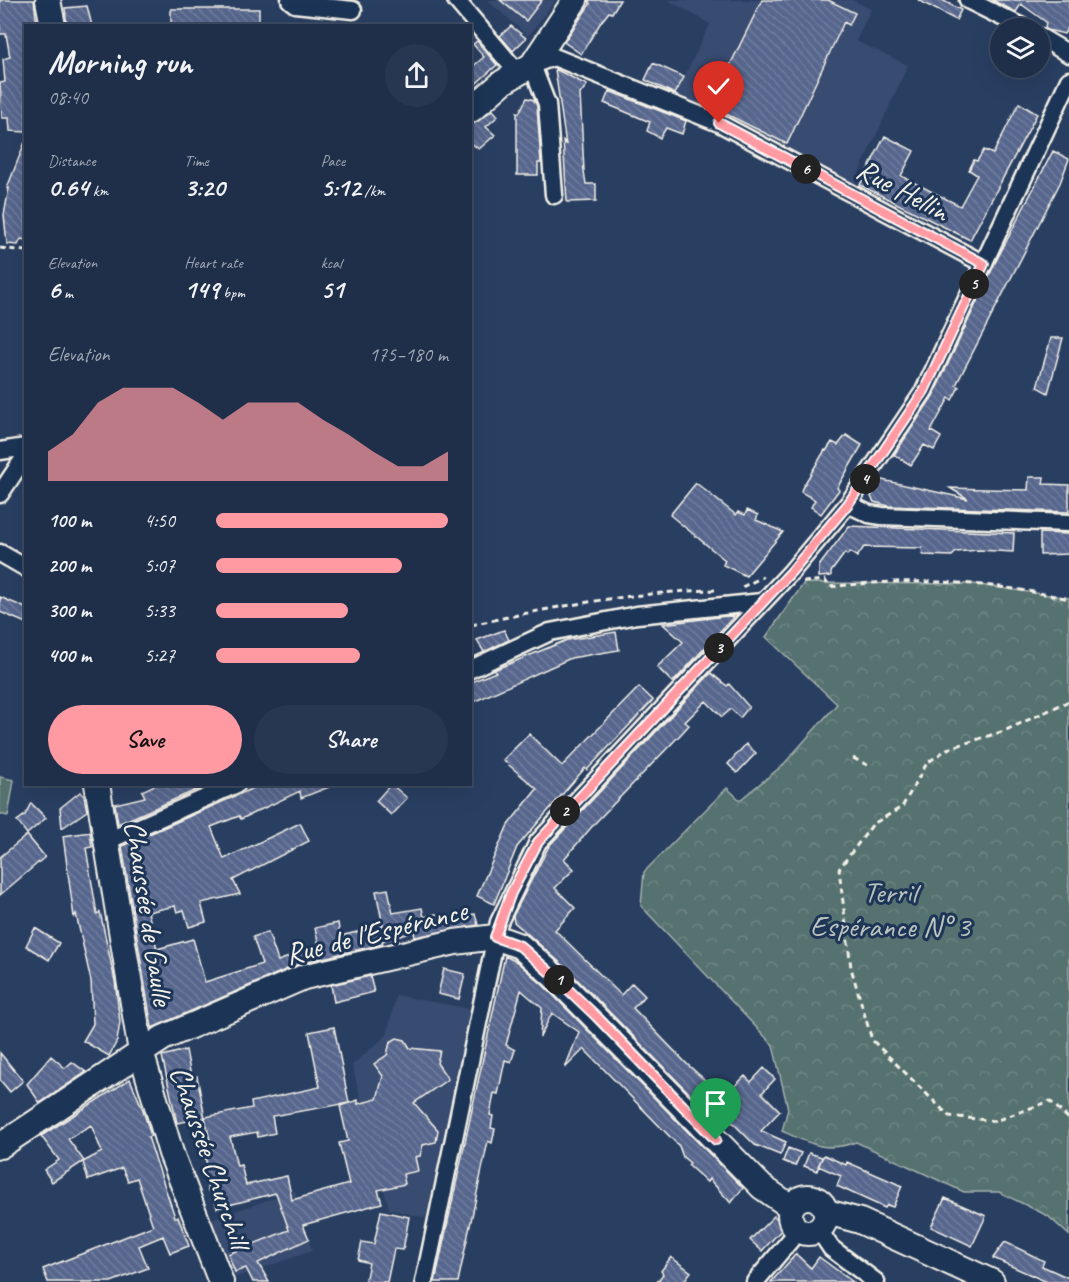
<!DOCTYPE html>
<meta charset="utf-8">
<style>
:root{--surface:#1f2f4a;--page:#273751;--text:#f1f3f6;--muted:#a1a9b5;--line:#3c4a62;--accent:#ff9aa2}
body{margin:0;font-family:Caveat,sans-serif;background:var(--page);color:var(--text);height:100vh;display:flex;flex-direction:column;font-size:22px;white-space:nowrap}
*{box-sizing:border-box;margin:0}
p{font-size:20px;color:var(--muted)}
.icon{flex:none;width:33px;height:33px;fill:none;stroke:currentColor;stroke-width:2;stroke-linecap:round;stroke-linejoin:round}
.map{position:relative;flex:1;overflow:hidden}
.drawer{position:absolute;left:24px;top:24px;width:448px;height:762px;display:flex;flex-direction:column;background:var(--surface);border-radius:0px;box-shadow:0 6px 24px #0002,0 0 0 2px var(--line)}
.drawer>*{flex:none}
.tools{position:absolute;left:990px;top:18px;display:grid;gap:12px}
.tools a{display:grid;place-items:center;width:60px;height:60px;border-radius:50%;background:var(--surface);box-shadow:0 6px 24px #0002,0 0 0 2px var(--line);font-size:30px}
.pin{position:absolute;display:grid;place-items:center;width:51px;height:51px;color:#fff;margin:-62px -26px;border-radius:50% 50% 50% 0;rotate:-45deg;box-shadow:0 0 6px #0007}
.pin .icon{rotate:45deg}
.km{position:absolute;width:30px;height:30px;margin:-15px;border-radius:50%;background:#222;color:#fff;font-size:16px;line-height:30px;text-align:center}
.round{display:grid;place-items:center;flex:none;width:63px;height:63px;border-radius:32px;background:var(--page)}
.headline{display:flex;align-items:center;justify-content:space-between;height:102px;padding:0 24px}
h1{font-size:33px;font-weight:800;line-height:45px}
.metrics{display:grid;grid-template-columns:repeat(3,1fr);gap:9px;height:102px;padding:6px 24px}
.metrics div{display:grid;align-content:center}
.metrics b{font-size:26px;font-weight:800}
.metrics small{font-size:16px;font-weight:400}
.metrics p{font-size:16px}
.chart{height:168px;padding:12px 24px}
.chart p{display:flex;justify-content:space-between}
.chart svg{width:100%;height:108px;margin-top:6px;fill:var(--accent);opacity:.7}
.action{display:flex;gap:12px;margin-top:auto;padding:12px 24px}
.action a{flex:1;height:69px;border-radius:36px;background:var(--accent);color:#111;font-size:24px;font-weight:800;line-height:69px;text-align:center}
.action a+a{background:var(--page);color:var(--text)}
ul{padding:0 24px;list-style:none;font-size:20px}
li{display:grid;grid-template-columns:96px 72px 1fr;align-items:center;height:45px}
li i{height:15px;border-radius:8px;background:var(--accent)}
.map>svg:first-child{display:block}
</style>
<div class="map">
<svg width="1069" height="1282" viewBox="0 0 1069 1282">
<defs>
<pattern id="forest-crowns" width="20" height="18" patternUnits="userSpaceOnUse" patternTransform="scale(1.5)"><rect width="20" height="18" fill="#55716f"/><path d="M2 6a3 3 0 1 1 6 0M12 15a3 3 0 1 1 6 0" fill="none" stroke="#6e8684"/></pattern>
<pattern id="building-back-hatch" width="6" height="6" patternUnits="userSpaceOnUse" patternTransform="scale(1.5)"><rect width="6" height="6" fill="#57668d"/><path d="M-1 5l2 2M0 0l6 6M5-1l2 2" fill="none" stroke="#707c9d"/></pattern>
</defs>
<rect width="100%" height="100%" fill="#293f62"/>
<filter id="ink" filterUnits="userSpaceOnUse"><feTurbulence type="fractalNoise" baseFrequency=".0167" numOctaves="2"/><feDisplacementMap in="SourceGraphic" scale="12" xChannelSelector="R" yChannelSelector="G"/><feConvolveMatrix kernelMatrix="1 2 1 2 8 2 1 2 1" color-interpolation-filters="sRGB"/></filter>
<g filter="url(#ink)">
<path fill="#374b6f" d="M487,0H556L528,36Z
M668,0H853L871,9L856,41L908,65L854,184L676,94L710,24Z
M396,995L470,1009L426,1218L389,1209L352,1065L387,1035Z
M295,1191L312,1251L231,1279L211,1219Z"/>
<path fill="url(#forest-crowns)" stroke="#a4b1ac" stroke-width="1.5" d="M804,583L973,584L1069,598V1235L1048,1216L999,1192H964L856,1142C826,1153 810,1144 782,1131L788,1109L773,1045L641,906L644,872L727,788L740,800L783,765L837,704L766,637Z"/>
<path fill="#55716f" stroke="#a4b1ac" stroke-width="1.5" d="M0,777L14,780L8,816L0,814Z"/>
<path fill="url(#building-back-hatch)" stroke="#f4f1e8" stroke-width="1.5" d="M0,0H34L37,26H26V132L10,131L9,118H2L0,83L5,82L3,59L10,57L6,34H0Z
M500,0H542L526,21Z
M589,0H620L612,13L609,12L601,22L581,54L564,42L590,4Z
M762,0H828L855,13L849,25L844,22L787,144L710,106Z
M918,0H942L961,10L956,20Z
M992,0H1069V26L1064,34L1048,30L1045,28L1046,22L1021,4L1016,12Z
M87,6L92,26H67L65,8Z
M171,9H259V26H171Z
M511,26L526,38L513,51L500,36Z
M477,41L497,65L471,88V68L484,57L473,44Z
M653,63L684,77L675,94L645,80Z
M555,69L587,85L580,94L584,171L586,184H596V201L567,202L563,140L566,145Z
M609,91L686,121L682,134L666,128L660,138L647,131L650,122L604,103Z
M527,98L534,100L537,106L541,163H538V175H517V112L519,113Z
M1019,103L1037,114L970,240L860,185L885,136L914,151L901,176L960,206L977,175L969,170L974,160L977,161L984,150L993,154Z
M493,110L498,116L486,127L495,135L479,149L471,143V125Z
M25,142L26,240L21,239L18,245L7,244L4,215L9,188H7Z
M1053,151L1069,159L1060,183L956,385L959,387L952,400L949,398L931,431L941,437L934,450L924,445L911,465L894,455L933,396L995,263Z
M1051,338H1063L1048,393L1037,387Z
M846,435L862,445L837,488L839,490L821,514L811,507L815,500L801,492L802,488L825,450L826,451L832,442L838,445Z
M1029,477H1044L1043,484L1069,485V512L889,506L874,502L871,497L878,479L968,499L950,488L1028,490Z
M696,483L736,515L738,512L745,515L747,510L758,515L756,520L783,532L746,576L723,565L725,560L670,515Z
M849,526L1014,533L1013,552L978,550L956,552L952,556L923,555L922,548L864,547L857,557L850,552L847,555L845,553L831,572V576L819,577V566Z
M1040,533L1069,534V554L1040,555Z
M0,597L26,608V623L0,612Z
M735,615L676,679L672,682L657,667L683,642L663,624Z
M504,630L509,640L484,652L477,640Z
M616,632L619,650L571,658L471,703V682L496,672L494,670L567,640Z
M711,673L727,686L729,684L749,707L740,718L731,709L722,717L706,701L685,722L689,725L681,734L596,822L564,859L574,869L555,888L575,908L555,930L621,995L632,983L645,996L633,1008L687,1064L724,1097L745,1076L751,1082L764,1068L775,1079L762,1093L780,1111L761,1131L786,1142L780,1155L755,1145L710,1100L703,1107L564,966L514,922L513,916L549,846Z
M639,687L653,700L587,770L585,768L517,847L494,904L477,896L508,825L537,789L503,760L529,734L562,766Z
M746,744L756,753L737,773L728,764Z
M157,784H210L118,824L115,804L145,797L142,791Z
M263,784L334,785L301,798L300,791L241,819L239,816L211,827L224,859L300,823L309,841L233,880L240,894L201,903L206,922L189,927L184,910L177,912L175,906L148,912L157,949L193,939L205,982L262,964L253,937L268,932L278,961L319,946L315,928L338,923L340,936L383,926L376,891L388,889L393,913L422,908L424,917L436,914L437,919L475,914L478,925L415,937L414,932L382,941L383,944L301,963L152,1028L122,846Z
M391,784L407,798L391,815L376,801Z
M80,792L84,796L87,811L62,828L60,808Z
M31,803L46,818L27,834L17,821L25,815Z
M90,832L92,847L86,848L97,914L100,912L115,981L120,1022L117,1041L109,1056L83,1041L93,1024L91,981L76,914L74,917L63,836Z
M27,835L45,857L0,895V857Z
M35,928L59,943L49,960L26,946Z
M505,956L517,962L544,986L743,1188L731,1203L709,1179L707,1182L688,1165L690,1163L683,1157L679,1146L584,1049L565,1068L579,1032L552,1013L540,1037L542,1008L521,990L506,1045L515,1050L511,1062L505,1060L498,1094L494,1093L490,1115L493,1116L491,1128L495,1129L492,1143L488,1141L458,1282H435Z
M444,969L465,974L459,999L438,994Z
M370,976L374,992L334,1002L331,985Z
M334,1027L349,1103L272,1116L275,1133L258,1137L257,1132L230,1137L237,1166L241,1165L246,1185L287,1176L292,1200L349,1184L339,1143L348,1141L340,1106L358,1100V1104L377,1099L383,1076L374,1064L387,1055L390,1042L397,1038L405,1040L410,1048L440,1051L437,1063L448,1079L414,1103L438,1130L436,1142L423,1145L420,1156L415,1157L418,1171L403,1174L405,1184L378,1190L382,1203L303,1225L309,1239L258,1263L269,1282H253L246,1268L235,1272L228,1254L289,1230L276,1193L217,1208L213,1191H208L204,1170L208,1169L204,1153L212,1151L205,1117L252,1108L251,1102L320,1087L309,1032Z
M186,1050L191,1077L197,1076L205,1118L177,1123L162,1056Z
M0,1053L23,1081L10,1092L0,1080Z
M51,1056L65,1068L72,1062L86,1072L40,1103L27,1084Z
M130,1079L143,1110L151,1136L148,1137L175,1217H178L189,1246L170,1253L163,1236L139,1246L148,1268L111,1282H48L43,1269L153,1226L137,1178L128,1181L122,1168L88,1180L83,1162L102,1152L91,1125L68,1139L84,1161L52,1182L44,1170L59,1160L41,1136Z
M788,1148L801,1153L795,1166L783,1161Z
M809,1153L822,1157L817,1171L804,1166Z
M824,1155L846,1165L847,1162L902,1186L893,1207L887,1205L885,1208L837,1186L841,1176L818,1166Z
M945,1198L986,1216L972,1246L931,1227Z
M381,1211L409,1217L403,1250L394,1249L387,1282H365L369,1263L358,1260L362,1242L374,1244Z
M774,1216L785,1226L762,1251L750,1240Z
M1005,1242L1044,1261L1042,1266L1069,1278V1282H1047L993,1258Z
M796,1254L811,1268L819,1257L853,1282H771Z
M671,1257L691,1272L683,1282H657L663,1274L661,1271Z"/>
<g fill="none" stroke-linecap="round" stroke-linejoin="round">
<g stroke="#f4f1e8" stroke-width="21">
<path id="street" d="M290,0L295,4L353,10
M456,0L518,73
M968,0L1024,28
M1040,37L1069,54
M554,195L547,104L532,65L554,57L719,123L984,264
M0,451L26,447
M0,494L26,455
M848,504L869,514L882,516L1069,523
M0,553L26,568
M471,669L550,632L637,615L762,602
M105,842L237,784
M819,1230L831,1248L876,1282
M424,1282L499,922L538,842L791,572L848,504L924,391L1069,80
M755,1282L798,1231"/>
</g>
<g stroke="#f4f1e8" stroke-width="28">
<path id="secondary" d="M48,0L53,26
M471,110L503,82L532,65L575,0
M97,784L141,1052L171,1153L221,1282
M0,1146L163,1038L304,977L455,942L495,937L520,946L554,976L762,1187L791,1207
M790 1215a18 18 0 1 1 36 0a18 18 0 1 1-36 0Z
M827,1212L860,1221L992,1282"/>
</g>
<path stroke="#f4f1e8" stroke-width="3" stroke-dasharray="6 4.5" stroke-linecap="butt" d="M0,248L26,251
M803,582L825,580L829,587C914,577 986,581 1069,599
M742,587L763,577
M471,625C552,607 632,592 715,590
M1069,701L1004,731L947,749L927,763L902,807L873,824L839,869L851,968L872,1040L949,1116L995,1121L1050,1101L1069,1119
M853,758L869,766"/>
<use href="#street" stroke="#1d3557" stroke-width="16"/>
<use href="#secondary" stroke="#1d3557" stroke-width="24"/>
</g>
</g>
<g fill="none" stroke-linecap="round" stroke-linejoin="round" filter="url(#ink)">
<g stroke="#fff" stroke-width="12">
<path id="route" d="M716,1140L597,1017L554,976L520,946L495,937L511,893L538,842L791,572L848,504L924,391L984,264L719,123"/>
</g>
<use href="#route" stroke="#ff9aa2" stroke-width="8"/>
</g>
<g text-anchor="middle" dominant-baseline="central" stroke-width="6" stroke-linejoin="round" paint-order="stroke">
<g font-size="30" fill="#f4f1e8" stroke="#1d3557">
<text transform="translate(903 190) rotate(28)">Rue Hellin</text>
<text transform="translate(149 913) rotate(81)">Chaussée de Gaulle</text>
<text transform="translate(376 932) rotate(-14)">Rue de l'Espérance</text>
<text transform="translate(210 1157) rotate(71)">Chaussée Churchill</text>
</g>
<g font-size="30" fill="#bcc4be" stroke="#1d3557">
<text x="890" y="892">Terril<tspan x="890" dy="34">Espérance N° 3</tspan></text>
</g>
</g>
</svg>
<div class="tools">
<a><svg class="icon" aria-label="layers" viewBox="0 0 24 24"><path d="M12 4l9 5-9 5-9-5zM3 14l9 5 9-5"/></svg></a>
</div>
<div class="pin" style="left:716px;top:1140px;background:#1e9e55"><svg class="icon" aria-label="arrive" viewBox="0 0 24 24"><path d="M6 21V4h12l-3 4 3 4H6"/></svg></div>
<div class="pin" style="left:719px;top:123px;background:#d93025"><svg class="icon" aria-label="check" viewBox="0 0 24 24"><path d="M5 12l5 5 9-10"/></svg></div>
<b class="km" style="left:559px;top:980px">1</b>
<b class="km" style="left:565px;top:811px">2</b>
<b class="km" style="left:719px;top:648px">3</b>
<b class="km" style="left:865px;top:479px">4</b>
<b class="km" style="left:974px;top:284px">5</b>
<b class="km" style="left:806px;top:169px">6</b>
<section class="drawer">
<div class="headline"><div><h1>Morning run</h1><p>08:40</p></div><a class="round"><svg class="icon" aria-label="share" viewBox="0 0 24 24"><path d="M12 15V3M7 8l5-5 5 5M5 13v7h14v-7"/></svg></a></div>
<div class="metrics">
<div><p>Distance</p><b>0.64<small> km</small></b></div>
<div><p>Time</p><b>3:20</b></div>
<div><p>Pace</p><b>5:12<small> /km</small></b></div>
</div>
<div class="metrics">
<div><p>Elevation</p><b>6<small> m</small></b></div>
<div><p>Heart rate</p><b>149<small> bpm</small></b></div>
<div><p>kcal</p><b>51</b></div>
</div>
<div class="chart"><p><span>Elevation</span>175–180 m</p>
<svg viewBox="0 0 160 44" preserveAspectRatio="none"><path d="M0 44V32L10 25L20 12L30 6L40 6L50 6L60 12L70 19L80 12L90 12L100 12L110 19L120 25L130 32L140 38L150 38L160 32V44z"/></svg>
</div>
<ul>
<li><b>100 m</b>4:50<i style="width:100%"></i></li>
<li><b>200 m</b>5:07<i style="width:80%"></i></li>
<li><b>300 m</b>5:33<i style="width:57%"></i></li>
<li><b>400 m</b>5:27<i style="width:62%"></i></li>
</ul>
<div class="action"><a>Save</a><a>Share</a></div>
</section>
</div>
